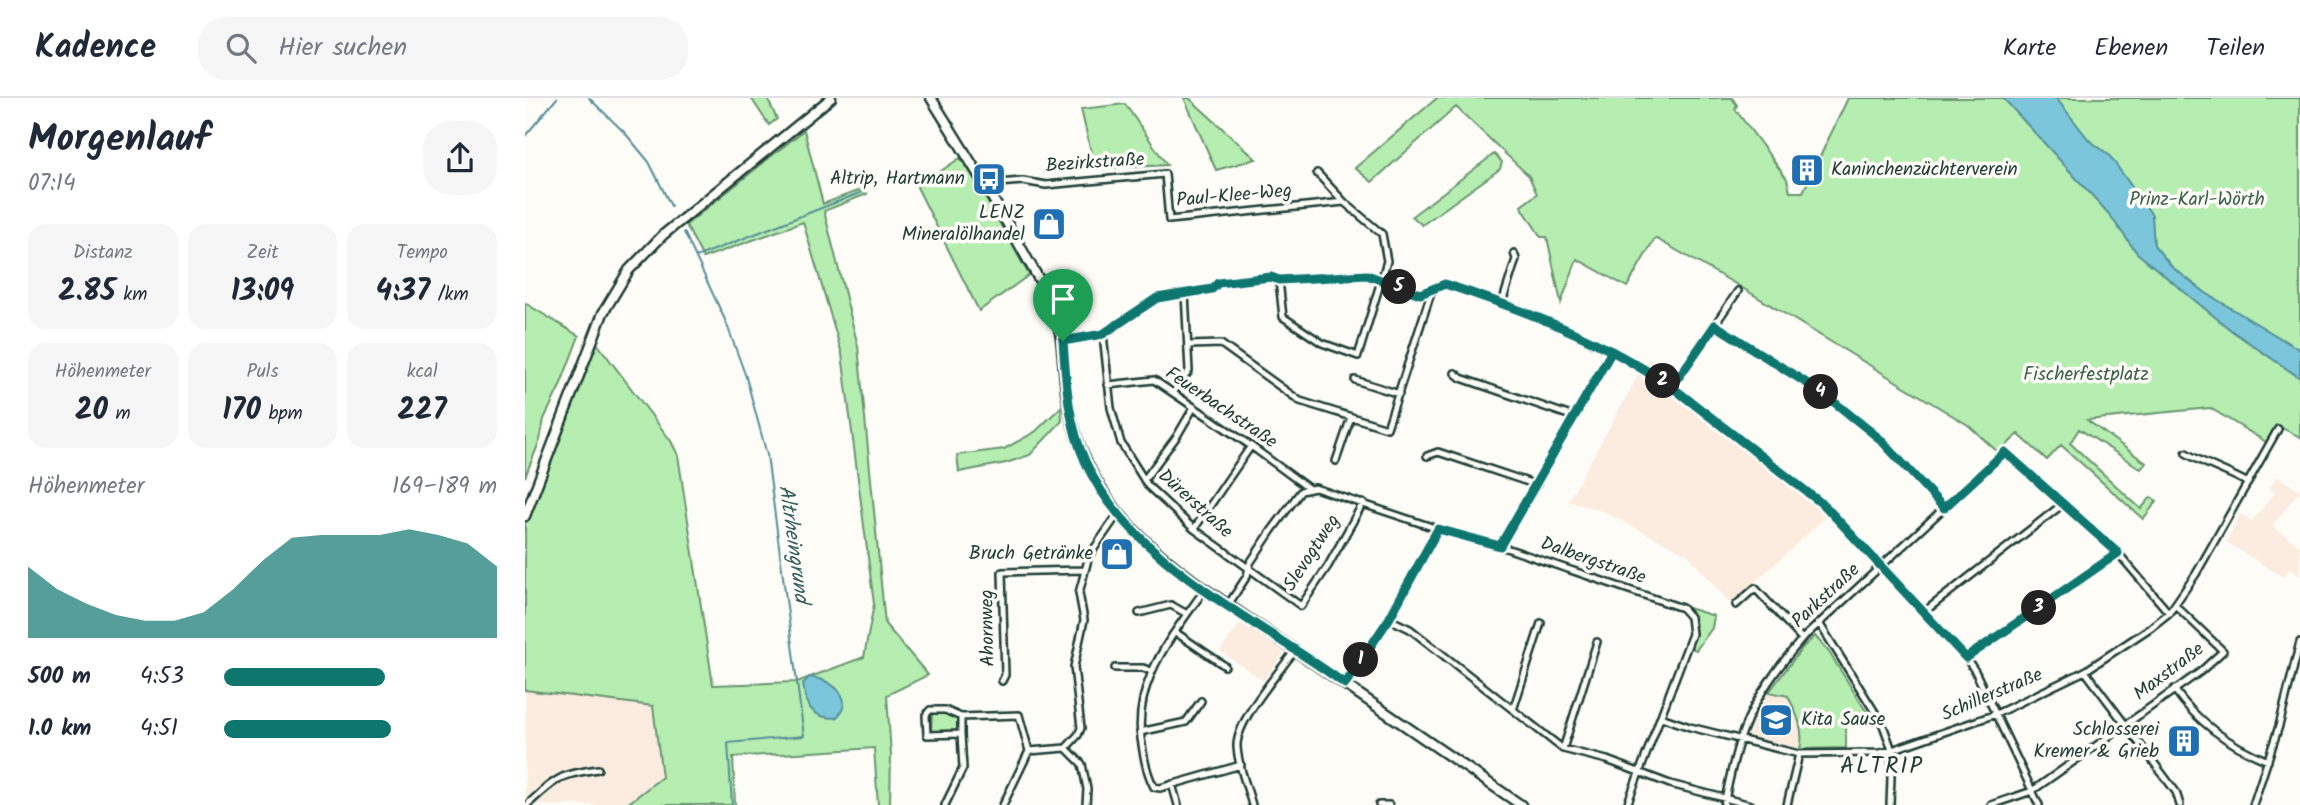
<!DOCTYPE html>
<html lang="de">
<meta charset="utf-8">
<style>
:root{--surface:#fff;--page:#f6f6f7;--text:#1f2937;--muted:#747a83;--line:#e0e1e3;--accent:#0f766e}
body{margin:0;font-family:Kalam,sans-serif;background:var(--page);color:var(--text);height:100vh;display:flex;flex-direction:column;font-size:26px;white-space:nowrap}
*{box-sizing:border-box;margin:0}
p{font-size:23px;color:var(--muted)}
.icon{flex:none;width:38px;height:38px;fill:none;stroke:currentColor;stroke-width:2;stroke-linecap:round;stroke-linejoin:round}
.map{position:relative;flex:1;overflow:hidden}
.panel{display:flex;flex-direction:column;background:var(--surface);width:525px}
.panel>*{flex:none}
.pin{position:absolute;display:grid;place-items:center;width:60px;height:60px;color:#fff;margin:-72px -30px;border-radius:50% 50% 50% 0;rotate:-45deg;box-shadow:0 0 7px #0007}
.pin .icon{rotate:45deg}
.km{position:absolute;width:35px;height:35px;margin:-18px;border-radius:50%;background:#222;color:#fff;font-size:19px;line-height:35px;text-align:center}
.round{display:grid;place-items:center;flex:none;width:74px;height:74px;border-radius:28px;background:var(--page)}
.headline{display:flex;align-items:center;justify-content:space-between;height:119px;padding:0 28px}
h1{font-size:38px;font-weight:600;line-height:52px}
.stats{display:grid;grid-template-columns:repeat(3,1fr);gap:10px;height:119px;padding:7px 28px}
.stats div{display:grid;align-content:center;border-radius:18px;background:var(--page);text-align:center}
.stats b{font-size:30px;font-weight:600}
.stats small{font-size:19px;font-weight:400}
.stats p{font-size:19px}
.chart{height:196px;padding:14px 28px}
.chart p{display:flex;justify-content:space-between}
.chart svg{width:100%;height:126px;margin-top:7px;fill:var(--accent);opacity:.7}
ul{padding:0 28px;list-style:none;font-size:23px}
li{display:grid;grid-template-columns:112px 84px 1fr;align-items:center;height:52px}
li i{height:18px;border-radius:9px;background:var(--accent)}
header{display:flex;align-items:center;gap:42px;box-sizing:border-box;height:98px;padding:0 35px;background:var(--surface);border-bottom:2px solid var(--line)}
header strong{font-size:33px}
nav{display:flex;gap:38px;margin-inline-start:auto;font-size:24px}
.search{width:490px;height:63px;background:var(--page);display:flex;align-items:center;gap:18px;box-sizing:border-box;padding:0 24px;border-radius:28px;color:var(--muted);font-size:26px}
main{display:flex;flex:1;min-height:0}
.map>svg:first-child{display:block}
</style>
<header>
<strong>Kadence</strong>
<div class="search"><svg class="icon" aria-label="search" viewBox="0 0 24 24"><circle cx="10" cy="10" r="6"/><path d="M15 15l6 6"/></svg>Hier suchen</div>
<nav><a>Karte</a><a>Ebenen</a><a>Teilen</a></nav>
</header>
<main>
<section class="panel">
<div class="headline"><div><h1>Morgenlauf</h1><p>07:14</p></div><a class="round"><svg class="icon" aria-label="share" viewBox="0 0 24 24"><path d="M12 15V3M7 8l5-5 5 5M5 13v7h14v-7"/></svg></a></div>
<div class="stats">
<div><p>Distanz</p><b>2.85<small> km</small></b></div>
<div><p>Zeit</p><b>13:09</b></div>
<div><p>Tempo</p><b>4:37<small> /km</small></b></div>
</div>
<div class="stats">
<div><p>Höhenmeter</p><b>20<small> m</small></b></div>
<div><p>Puls</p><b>170<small> bpm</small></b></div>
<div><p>kcal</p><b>227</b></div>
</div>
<div class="chart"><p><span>Höhenmeter</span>169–189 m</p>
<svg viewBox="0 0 160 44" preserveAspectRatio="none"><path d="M0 44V19L10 27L20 32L30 36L40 38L50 38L60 35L70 27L80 17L90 9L100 8L110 8L120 8L130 6L140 8L150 11L160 19V44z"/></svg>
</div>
<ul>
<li><b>500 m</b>4:53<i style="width:59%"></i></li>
<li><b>1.0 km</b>4:51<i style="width:61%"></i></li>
</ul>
</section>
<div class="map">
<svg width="1775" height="707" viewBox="0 0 1775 707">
<rect width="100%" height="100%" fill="#fdfcf7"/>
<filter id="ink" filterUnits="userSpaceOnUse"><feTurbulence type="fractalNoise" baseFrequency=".0143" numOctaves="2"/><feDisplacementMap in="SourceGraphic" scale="14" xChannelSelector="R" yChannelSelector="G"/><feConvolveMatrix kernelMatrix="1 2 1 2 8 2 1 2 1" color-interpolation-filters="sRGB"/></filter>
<g filter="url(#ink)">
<path fill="#fcece0" d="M1115,274L1144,292L1302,418L1206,506L1162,456L1075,412L1043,403Z
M1751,378L1775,392L1747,428L1775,448V478L1764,471L1758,479L1701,444L1715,416L1727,423L1750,395L1744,391Z
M716,525L759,554L739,583L695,553Z
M0,592L128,608L137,679L101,707H0Z
M1244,594L1263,598L1273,619L1277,643L1275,651L1221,637Z"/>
<path fill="#b6edb0" stroke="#6a9572" stroke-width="2" d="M226,0H242L252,21L244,27Z
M659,0H664L731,61L691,72Z
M912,0H1207L1212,7L1210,11L1262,81L1265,94H1278L1323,0H1775V339L1753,328L1743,345L1685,310L1562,322L1621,365L1616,371L1554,331L1545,345L1616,411L1626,399L1632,403L1618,421L1536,347L1522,362L1493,336L1474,355L1443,327L1214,188L1130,140L1102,189L1052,161L1036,205L1022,139H1016L996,108L1012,96L1004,78L931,9L847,84L830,70Z
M600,6L642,67L570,71L556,11Z
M279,32L298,106L340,90L342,96L299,113L333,248L360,526L403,577L362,597L366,657L365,707H353L349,650L208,659L210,707H101L137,679L128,608L0,592V421L41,324L71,244L146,343L153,357L188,587L272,584L339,559L349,506L317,256L278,124L178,160L161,127Z
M969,56L977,64L975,71L897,127L887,118Z
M435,60L447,76L504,177L454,213L392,89Z
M0,205L54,238L35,288L19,321L15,342L0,379Z
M536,309L537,323L505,357L481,365L434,374L432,357L479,351L510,334Z
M1163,510L1189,518L1187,530L1171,552L1166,550L1171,526Z
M1290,538L1304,554L1346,621L1321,622V650L1275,651C1280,632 1271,614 1263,598L1244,594L1278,549Z
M424,615L435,620V634L406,633L407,616Z"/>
<path fill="#7bc6db" stroke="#568f98" stroke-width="2" d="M1478,0H1531L1564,42L1584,57L1627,117L1629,147L1647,169L1681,195L1775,252V280L1707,233L1612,155L1583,115Z
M284,579C304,580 333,600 311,620C285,620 281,607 278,586Z"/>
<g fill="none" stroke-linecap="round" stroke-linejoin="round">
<path stroke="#568f98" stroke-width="2" d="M64,0L100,35L124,64L146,108
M0,38L32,0
M159,134L201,224L221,279L242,357L279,638L203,645L207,707
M171,159L340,93"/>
<g stroke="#1f3d34" stroke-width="10">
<path id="street" d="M792,75L819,104
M463,89L472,85L498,83L521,87L640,76L644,122L819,104L857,136L862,163L833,258L797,245L758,219L754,182
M977,205L991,161L989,155
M1190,227L1299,296L1355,341L1419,410
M578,236L586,310L596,345L623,388L669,431L776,508L803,468L838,405
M538,243L578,236L632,200L687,191L693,185L746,179L754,182L842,177L895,196L920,186L977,205L1024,224L1095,257L1147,289L1300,408L1441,560L1450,573L1514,707
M664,247L696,246L775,303L862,330L907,192
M930,275L936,280L1049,319
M830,282L874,296
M583,287L629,282L726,348L783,390
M1147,289L1213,193
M648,295L664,273L660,195
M1661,355C1681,367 1702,373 1723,385
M902,358L913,354L1012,387
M811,363L826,319
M619,382L652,338L669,309
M669,431L726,348
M975,448L1087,253
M680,491C645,541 604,587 618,653C620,665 623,678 629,689L635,690L716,667
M703,507L722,478L725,465L747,432L776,393L790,390L913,431L975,448L1157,510L1165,519L1167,536L1102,707
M1211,507L1230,490L1277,541
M1399,514L1538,406
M614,515L646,507L662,516
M864,521L885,531L1038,651L1082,662L1145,686L1226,707
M1294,525L1358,627L1367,652L1365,707
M650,534L700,568
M1441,560L1593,455
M590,570H618L626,573
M1560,573L1651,694L1655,707
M477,583L480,577L477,474L559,472
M820,586L864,521L913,431
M1649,591C1672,624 1706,648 1743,663
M988,612L1016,525
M436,619V636L402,637L401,617L405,612H420L436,619L494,617L504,653
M1136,619L1165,629L1274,656L1355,655L1367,652L1471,616L1560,573L1625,530L1644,515L1671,476L1753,331
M615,634L661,624L676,603
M541,650L557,666L562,691L561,707
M1038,651L1072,544
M647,686L653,707
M2,707C32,680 32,677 73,671
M420,707L438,670L436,636
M478,707L504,653L541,650L553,637L556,630L549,569L559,522L554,495L564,458L593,416
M727,707C722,688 713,668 712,649C711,622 754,575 770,552
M854,707H864
M1199,707C1204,683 1209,656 1218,633C1231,598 1253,569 1277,541L1480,354L1593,455L1644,515
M1262,707L1274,656
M1466,707L1507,693L1675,574L1698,553L1650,507
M1728,707L1754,628L1775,544"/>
</g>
<g stroke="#1f3d34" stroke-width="13">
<path id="secondary" d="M406,0C438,51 470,102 499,155C508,172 519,188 527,206C541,240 536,275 544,310C561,395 613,443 680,491L996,707
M0,418L78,215L104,172L138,137L306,0"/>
</g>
<use href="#street" stroke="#fdfcf7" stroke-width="5"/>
<use href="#secondary" stroke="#fdfcf7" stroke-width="8"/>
</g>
</g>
<g fill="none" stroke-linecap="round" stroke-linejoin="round" filter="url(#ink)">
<g stroke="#fff" stroke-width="14">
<path id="route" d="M538,243C541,284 543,325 560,363C604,464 735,523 820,586L864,521L913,431L975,448L1087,253L1147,289L1300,408L1441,560L1593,455L1480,354L1419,410L1355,341L1299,296L1190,227L1147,289C1078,242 999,212 920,186L895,196L842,177L754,182L746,179L693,185L687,191L632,200L578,236L538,243"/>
</g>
<use href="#route" stroke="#0f766e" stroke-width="9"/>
</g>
<defs>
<g id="building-square" transform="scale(1.75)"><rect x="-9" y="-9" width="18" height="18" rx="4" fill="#1f6fb2" stroke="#fdfcf7"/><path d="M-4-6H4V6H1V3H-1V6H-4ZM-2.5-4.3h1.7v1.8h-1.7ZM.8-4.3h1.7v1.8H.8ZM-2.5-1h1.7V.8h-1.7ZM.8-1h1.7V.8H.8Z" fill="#fff"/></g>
<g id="bus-square" transform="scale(1.75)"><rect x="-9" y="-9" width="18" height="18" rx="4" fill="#1f6fb2" stroke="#fdfcf7"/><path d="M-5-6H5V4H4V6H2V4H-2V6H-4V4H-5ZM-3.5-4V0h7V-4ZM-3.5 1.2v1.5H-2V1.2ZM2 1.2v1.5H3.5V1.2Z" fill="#fff"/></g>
<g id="shop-square" transform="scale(1.75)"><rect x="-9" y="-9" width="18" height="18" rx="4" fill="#1f6fb2" stroke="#fdfcf7"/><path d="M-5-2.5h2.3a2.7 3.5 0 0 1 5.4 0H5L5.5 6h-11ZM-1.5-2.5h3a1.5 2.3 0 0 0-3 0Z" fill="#fff"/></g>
<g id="school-square" transform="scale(1.75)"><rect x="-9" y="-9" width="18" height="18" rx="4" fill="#1f6fb2" stroke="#fdfcf7"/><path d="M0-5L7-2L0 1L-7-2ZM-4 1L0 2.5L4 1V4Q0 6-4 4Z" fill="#fff"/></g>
</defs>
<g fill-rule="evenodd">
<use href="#building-square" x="1282" y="72"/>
<use href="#bus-square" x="464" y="81"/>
<use href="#shop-square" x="524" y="126"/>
<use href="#shop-square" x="592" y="456"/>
<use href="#school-square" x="1251" y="622"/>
<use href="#building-square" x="1659" y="643"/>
</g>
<g text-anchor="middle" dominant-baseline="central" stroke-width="7" stroke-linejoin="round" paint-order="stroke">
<g font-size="19" fill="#1f3d34" stroke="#fdfcf7">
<text transform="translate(570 65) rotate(-4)">Bezirkstraße</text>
<text transform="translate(709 98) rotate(-5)">Paul-Klee-Weg</text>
<text transform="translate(696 310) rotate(34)">Feuerbachstraße</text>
<text transform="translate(670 406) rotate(42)">Dürerstraße</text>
<text transform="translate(787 455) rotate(-57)">Slevogtweg</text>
<text transform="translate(1068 463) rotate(19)">Dalbergstraße</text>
<text transform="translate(1301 498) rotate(-43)">Parkstraße</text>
<text transform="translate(463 530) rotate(-91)">Ahornweg</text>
<text transform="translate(1644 574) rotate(-37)">Maxstraße</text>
<text transform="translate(1467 597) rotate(-23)">Schillerstraße</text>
</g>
<g font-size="19" fill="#1f3d34" stroke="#fdfcf7" text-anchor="end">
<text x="1306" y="72" text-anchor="start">Kaninchenzüchterverein</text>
<text x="440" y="81">Altrip, Hartmann</text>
<text x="500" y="115">LENZ<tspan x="500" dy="22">Mineralölhandel</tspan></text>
<text x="568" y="456">Bruch Getränke</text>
<text x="1276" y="622" text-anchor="start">Kita Sause</text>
<text x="1634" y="632">Schlosserei<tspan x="1634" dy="22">Kremer &amp; Grieb</tspan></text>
</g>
<g font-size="19" fill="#3d604d" stroke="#fdfcf7">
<text x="1672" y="102">Prinz-Karl-Wörth</text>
<text x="1561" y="277">Fischerfestplatz</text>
</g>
<g font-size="21" font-style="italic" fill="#365f5e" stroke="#fdfcf7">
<text transform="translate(268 446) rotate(82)">Altrheingrund</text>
</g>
<g font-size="23" letter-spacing="2" fill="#1f3d34" stroke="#fdfcf7">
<text x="1357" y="669">ALTRIP</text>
</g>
</g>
</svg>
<div class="pin" style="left:538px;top:243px;background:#1e9e55"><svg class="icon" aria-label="arrive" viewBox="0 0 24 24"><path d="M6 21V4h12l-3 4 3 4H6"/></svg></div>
<b class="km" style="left:836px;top:562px">1</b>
<b class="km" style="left:1138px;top:283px">2</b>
<b class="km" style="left:1514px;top:510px">3</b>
<b class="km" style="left:1296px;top:294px">4</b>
<b class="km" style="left:874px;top:189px">5</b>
</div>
</main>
